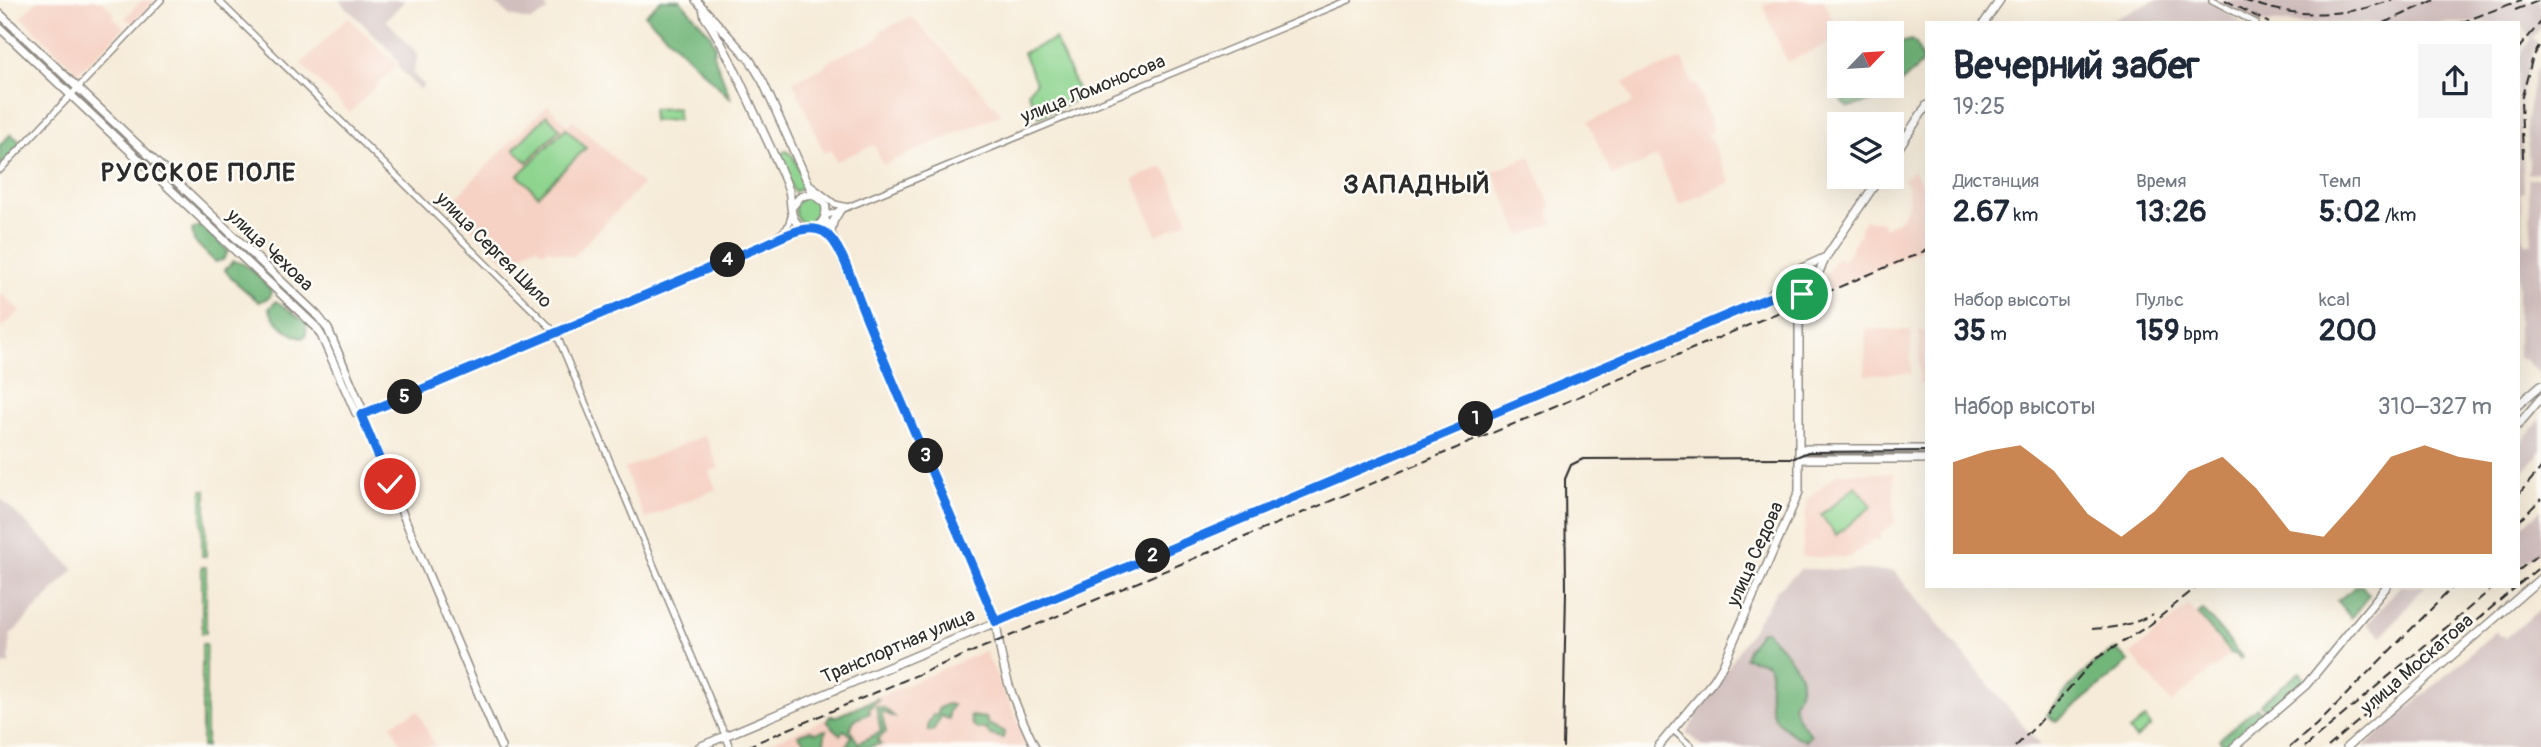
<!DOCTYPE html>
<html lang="ru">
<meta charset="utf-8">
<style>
:root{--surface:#fff;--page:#f6f6f7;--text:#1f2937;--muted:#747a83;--accent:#b45309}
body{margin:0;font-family:Pangolin,sans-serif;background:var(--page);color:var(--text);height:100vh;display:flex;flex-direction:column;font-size:26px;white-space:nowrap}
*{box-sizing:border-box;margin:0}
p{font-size:23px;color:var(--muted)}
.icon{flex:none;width:38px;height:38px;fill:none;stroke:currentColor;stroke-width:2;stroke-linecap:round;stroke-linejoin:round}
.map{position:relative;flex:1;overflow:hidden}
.details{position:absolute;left:1925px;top:21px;width:595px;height:567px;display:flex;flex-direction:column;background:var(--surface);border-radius:0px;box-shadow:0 7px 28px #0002}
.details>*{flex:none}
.needle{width:46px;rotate:65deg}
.tools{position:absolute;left:1827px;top:21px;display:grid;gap:14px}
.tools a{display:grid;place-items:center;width:77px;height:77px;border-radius:0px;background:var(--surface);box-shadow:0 7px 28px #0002;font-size:35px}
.pin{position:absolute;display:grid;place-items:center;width:60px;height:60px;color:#fff;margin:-30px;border:4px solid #fff;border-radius:50%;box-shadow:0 2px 7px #0007}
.km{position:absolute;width:35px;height:35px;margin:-18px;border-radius:50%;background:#222;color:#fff;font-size:19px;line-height:35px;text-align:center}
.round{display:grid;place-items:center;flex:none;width:74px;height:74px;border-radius:0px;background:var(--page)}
.summary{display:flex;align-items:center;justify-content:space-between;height:119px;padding:0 28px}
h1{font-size:38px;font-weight:700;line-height:52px}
.stats{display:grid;grid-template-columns:repeat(3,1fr);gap:10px;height:119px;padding:7px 28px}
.stats div{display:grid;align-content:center}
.stats b{font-size:30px;font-weight:700}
.stats small{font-size:19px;font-weight:400}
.stats p{font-size:19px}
.chart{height:196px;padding:14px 28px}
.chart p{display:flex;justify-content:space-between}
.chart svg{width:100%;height:126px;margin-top:7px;fill:var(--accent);opacity:.7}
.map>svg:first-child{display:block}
</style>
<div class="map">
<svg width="2541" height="747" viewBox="0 0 2541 747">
<rect width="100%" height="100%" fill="#fdfcf7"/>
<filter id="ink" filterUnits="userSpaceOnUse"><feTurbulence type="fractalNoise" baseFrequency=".0143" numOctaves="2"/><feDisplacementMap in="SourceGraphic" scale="14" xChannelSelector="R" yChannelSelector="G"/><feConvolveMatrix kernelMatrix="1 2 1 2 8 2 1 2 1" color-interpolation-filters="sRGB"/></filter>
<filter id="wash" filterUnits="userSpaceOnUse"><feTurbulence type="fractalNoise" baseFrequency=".00686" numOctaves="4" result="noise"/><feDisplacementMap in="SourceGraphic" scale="28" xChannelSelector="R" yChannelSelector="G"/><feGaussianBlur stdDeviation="1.57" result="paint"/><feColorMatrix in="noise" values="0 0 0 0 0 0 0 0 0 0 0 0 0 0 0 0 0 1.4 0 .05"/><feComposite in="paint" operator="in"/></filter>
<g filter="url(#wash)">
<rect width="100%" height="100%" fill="#f6ebd8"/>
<path fill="#f6d2c4" d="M38,0H101L115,14L113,17L129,32L124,28L78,73L21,17Z
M142,0H156L133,24L125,18Z
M1779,0H1824L1839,33V39L1787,62L1763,6Z
M348,17L397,65L350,113L301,64Z
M912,17L1002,114L883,165L874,145L836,161L831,150L824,153L793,81L823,68L830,60L878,39L881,30Z
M1682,59L1693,85H1697L1713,131L1708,134L1730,182L1679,205L1657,157L1612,176L1588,122L1633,103L1624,82Z
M548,105L567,125L573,120L642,184L573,257L547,249L543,252L537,246L527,251L512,268L448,205Z
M1530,156L1551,208L1548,210L1553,223L1521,236L1493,172Z
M1162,167L1167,171L1188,221L1157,235L1133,179Z
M1913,171L1927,190V247L1824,292L1821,283L1837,257L1844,261L1860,233V227L1865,220L1882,222L1884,228L1901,219L1909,203L1908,185L1903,179Z
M0,292L20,311L3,327L0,325Z
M1866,329L1911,330V373L1865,375Z
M1919,330H1927V384H1919Z
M705,435L719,468L709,472L716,489L645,519L624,469Z
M1838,473H1894V522L1880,534L1882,537L1877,541L1874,539L1851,557H1802L1807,499Z
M2189,605L2230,655L2171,703L2131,654Z
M985,651L1030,747H760Z
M418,711L435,747H402L391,724Z"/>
<path fill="#d1bfbe" d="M339,0H405L386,20L419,55L413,74L424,85L419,90L398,67L399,64L392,53Z
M491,0H542L548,11L531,21L510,16Z
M2156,0H2207L2242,23H2106Z
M2219,0H2541V28L2532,39L2537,42L2522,89L2520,114L2524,192L2520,193L2524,243L2532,244L2528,179L2541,178V375L2525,360L2518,358V59L2531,39L2520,23H2260Z
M2541,64V173L2528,174L2529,164L2526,123L2535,72Z
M2541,419V451L2518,478V447Z
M0,498L74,569L10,636L9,664L0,665Z
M2541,510V551L2518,567V530Z
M1801,569L1894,571L2041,747H1703L1686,733L1778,589Z
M2400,586H2425L2382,636L2367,624Z
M2541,608V747H2364L2496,631L2500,636L2503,635L2506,638Z"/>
<path fill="#8ed48f" stroke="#5c805d" stroke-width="2" d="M0,17L56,70L52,74L0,25Z
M1055,39L1081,98L1039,117L1028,92L1036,82L1023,53Z
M86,100L147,158L144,161L83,103Z
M677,108L678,120L653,121L652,109Z
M547,115L560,129L527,162L514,149Z
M566,128L586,148L538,195L518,175Z
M786,151L793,156L806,186L794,192L779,162L781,154Z
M169,179L316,317L323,328L166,182Z
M795 210a14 14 0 1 1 28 0a14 14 0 1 1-28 0Z
M1856,486L1872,506L1836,535L1821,515Z
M206,490V556H202V490Z
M202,567H206V633H202Z
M202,644H206V747H202Z
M2145,718L2151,726L2136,739L2129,731Z"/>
<path fill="#72b67a" stroke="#4e7052" stroke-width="2" d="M661,0H680L710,34L715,45L714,56L731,99L645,15Z
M1912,40L1916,43L1923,62C1903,84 1878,103 1848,107C1838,100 1832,83 1833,71L1839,68V86H1892V45Z
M11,134L22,143L0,167V145Z
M201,225L228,251L223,260L215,262L194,241L192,230Z
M233,261C250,263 260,279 271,290L270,297L259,302L232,279L225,270Z
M276,301L307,323L306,336L302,338C289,334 274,322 269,309Z
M2357,586H2362L2369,595L2351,618L2337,601Z
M2203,610L2242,657L2240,659L2234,653L2231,654L2198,614Z
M1761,631H1766C1777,643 1801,666 1801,683C1801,690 1796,698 1793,705L1798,718L1811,735L1806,741C1793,736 1773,722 1771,707C1768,695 1771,680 1770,668L1766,663L1745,658L1748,649Z
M2117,649L2129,662L2056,722L2047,715C2067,690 2088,663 2117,649Z
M2300,672L2305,680L2267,712L2260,704Z
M879,698L869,709L870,713L854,720L850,729L858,743L881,732L876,706L884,708L896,718L881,711L886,732L877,740L881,744L867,747H846L852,736L844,730L840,735L827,721L830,716H837Z
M947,704L953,705L949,711V719L941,716L933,731H928V724L933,715H937L939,708Z
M2257,707L2264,716L2226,747L2219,739Z
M970,716L986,718L988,724L1004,731L1003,738L990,735L986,729H977L972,724Z
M811,730L815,733L826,730L823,747H810L798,735Z"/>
</g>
<g filter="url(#ink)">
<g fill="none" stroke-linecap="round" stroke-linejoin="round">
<g stroke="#908b82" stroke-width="8">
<path id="minor" d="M218,0L556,333L730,747
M2212,0L2256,23
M0,170L161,0
M809,184L835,204L848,207
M826,216L1349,0
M774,239L787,228L792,214
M361,415L806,228
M1673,730L1692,747"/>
</g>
<g stroke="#908b82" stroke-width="10">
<path id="major" d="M696,0L750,60L763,82L813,194
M703,8L705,17C727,49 741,84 757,118C767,141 779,164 788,188C792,197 789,210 794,219C804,239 831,226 825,204L813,194L801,196L792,207
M0,14L317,315L328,329L363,411L361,415
M1984,23L2000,0
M0,28L316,327L321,335L356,413L361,415L501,747
M1892,158L1927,105
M825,219L996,622C1002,673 1013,702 1035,747
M831,232L833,222L840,210
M1791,274L1789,286L1800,305
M1768,297L1791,273L1826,257
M2518,405L2541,385
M2518,425L2541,398
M1800,449H1927
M1799,459H1927
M699,747L1768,297L1788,292L1805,293L1812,287L1826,257L1880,177
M1658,747L1714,680L1723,665L1799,492V321L1800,305L1808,292
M2234,747L2306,685L2387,586
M2347,747L2541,578"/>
</g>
<use href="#minor" stroke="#fff" stroke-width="5"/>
<use href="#major" stroke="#fff" stroke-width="7"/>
<path stroke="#2b2b2b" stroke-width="2" d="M1563,747L1566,590L1565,479L1571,465L1583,459L1794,458L1808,452L1927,451"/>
<path stroke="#2b2b2b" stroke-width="2" stroke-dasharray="10 5" stroke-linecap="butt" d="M2225,0L2269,23
M2243,0C2292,18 2343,18 2392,0
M2515,10L2541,0
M2384,23L2435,0
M2460,23L2521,0
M2518,49L2541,22
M2523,158L2521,100L2532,60L2541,42
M2518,495L2541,468
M2518,522L2541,499
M2518,571L2541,552
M2518,585L2541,566
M2092,629C2114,628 2133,625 2153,614
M746,747L1927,250
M2015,747L2037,725L2094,660L2151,624L2198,586
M2290,747L2316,725L2454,586
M2305,747L2495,586
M2328,747L2517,586"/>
</g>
</g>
<g fill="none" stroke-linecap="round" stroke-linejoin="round" filter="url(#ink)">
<g stroke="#fff" stroke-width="14">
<path id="route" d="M390,484L361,415L759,247C777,240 806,221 824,232C842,243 854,288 862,307C905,413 952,517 996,622L1768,298L1788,292L1802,294"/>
</g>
<use href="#route" stroke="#1a73e8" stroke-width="9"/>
</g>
<g text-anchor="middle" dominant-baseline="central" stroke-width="5" stroke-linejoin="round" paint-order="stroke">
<g font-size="19" fill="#2b2b2b" stroke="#fdfcf7">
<text transform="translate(1093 89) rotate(-22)">улица Ломоносова</text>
<text transform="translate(270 250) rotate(43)">улица Чехова</text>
<text transform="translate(494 250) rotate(45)">улица Сергея Шило</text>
<text transform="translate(1755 554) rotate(-66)">улица Седова</text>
<text transform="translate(898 646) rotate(-23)">Транспортная улица</text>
<text transform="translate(2417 664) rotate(-41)">улица Москатова</text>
</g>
<g font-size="26" font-weight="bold" letter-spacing="2" fill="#2b2b2b" stroke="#fdfcf7">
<text x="199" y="173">РУССКОЕ ПОЛЕ</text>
<text x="1417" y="185">ЗАПАДНЫЙ</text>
</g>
</g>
</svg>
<div class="tools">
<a><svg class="needle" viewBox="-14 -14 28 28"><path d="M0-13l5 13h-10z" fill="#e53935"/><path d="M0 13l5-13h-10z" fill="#747a83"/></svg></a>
<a><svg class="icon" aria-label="layers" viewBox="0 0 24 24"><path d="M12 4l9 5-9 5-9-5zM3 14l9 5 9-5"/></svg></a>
</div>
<div class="pin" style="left:1802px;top:294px;background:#1e9e55"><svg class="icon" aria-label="arrive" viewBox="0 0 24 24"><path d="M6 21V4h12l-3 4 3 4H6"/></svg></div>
<div class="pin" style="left:390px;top:484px;background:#d93025"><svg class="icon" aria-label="check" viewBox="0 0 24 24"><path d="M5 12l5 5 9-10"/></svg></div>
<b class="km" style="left:1476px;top:419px">1</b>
<b class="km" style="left:1153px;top:556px">2</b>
<b class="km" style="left:926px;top:456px">3</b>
<b class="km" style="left:728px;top:260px">4</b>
<b class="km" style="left:405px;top:397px">5</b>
<section class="details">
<div class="summary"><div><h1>Вечерний забег</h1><p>19:25</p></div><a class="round"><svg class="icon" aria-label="share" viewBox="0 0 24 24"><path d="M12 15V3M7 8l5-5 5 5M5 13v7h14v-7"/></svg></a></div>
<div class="stats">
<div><p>Дистанция</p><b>2.67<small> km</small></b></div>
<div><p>Время</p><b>13:26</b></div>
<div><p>Темп</p><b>5:02<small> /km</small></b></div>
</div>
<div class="stats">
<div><p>Набор высоты</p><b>35<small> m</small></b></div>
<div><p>Пульс</p><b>159<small> bpm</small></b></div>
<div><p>kcal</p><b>200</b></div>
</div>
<div class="chart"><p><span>Набор высоты</span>310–327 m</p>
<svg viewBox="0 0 160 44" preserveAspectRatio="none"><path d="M0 44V12L10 8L20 6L30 15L40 30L50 38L60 29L70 15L80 10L90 21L100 36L110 38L120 25L130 10L140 6L150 10L160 12V44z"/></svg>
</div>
</section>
</div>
